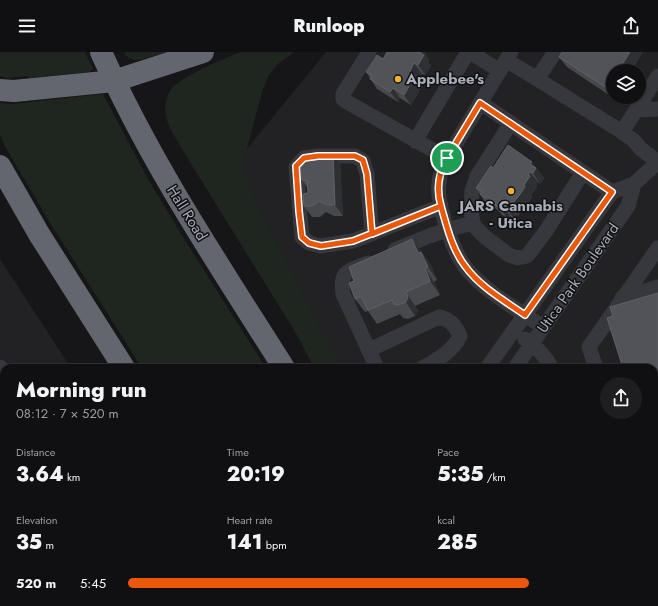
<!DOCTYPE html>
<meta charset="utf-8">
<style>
:root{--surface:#101012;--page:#1e1e20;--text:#f1f3f6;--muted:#9c9d9f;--line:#303032;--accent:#ea580c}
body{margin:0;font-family:Jost,sans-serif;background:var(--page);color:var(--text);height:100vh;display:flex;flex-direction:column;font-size:15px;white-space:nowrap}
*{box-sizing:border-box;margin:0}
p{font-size:13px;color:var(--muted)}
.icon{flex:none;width:22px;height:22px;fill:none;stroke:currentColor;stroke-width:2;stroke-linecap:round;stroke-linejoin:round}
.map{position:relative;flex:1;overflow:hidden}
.drawer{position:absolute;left:0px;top:312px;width:658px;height:242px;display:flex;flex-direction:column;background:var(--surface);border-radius:12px 12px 0 0;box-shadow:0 1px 3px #0004,0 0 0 1px var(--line)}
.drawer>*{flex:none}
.controls{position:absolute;left:606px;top:12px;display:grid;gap:8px}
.controls a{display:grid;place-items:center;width:40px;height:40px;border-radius:50%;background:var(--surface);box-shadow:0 1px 3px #0004,0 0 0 1px var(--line);font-size:20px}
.pin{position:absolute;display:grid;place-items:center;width:34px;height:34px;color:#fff;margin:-17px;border:2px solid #fff;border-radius:50%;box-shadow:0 1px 4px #0007}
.round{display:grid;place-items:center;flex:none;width:42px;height:42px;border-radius:21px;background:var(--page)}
.head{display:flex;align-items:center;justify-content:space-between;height:68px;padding:0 16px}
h1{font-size:22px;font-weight:800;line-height:30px}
.figures{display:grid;grid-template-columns:repeat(3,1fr);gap:6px;height:68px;padding:4px 16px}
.figures div{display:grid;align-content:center}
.figures b{font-size:20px;font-weight:800}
.figures small{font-size:11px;font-weight:400}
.figures p{font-size:11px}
ul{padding:0 16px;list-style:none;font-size:13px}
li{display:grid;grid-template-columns:64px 48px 1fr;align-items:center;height:30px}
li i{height:10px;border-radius:5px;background:var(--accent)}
header{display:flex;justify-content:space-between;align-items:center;height:52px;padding:0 16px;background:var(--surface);font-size:18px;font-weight:800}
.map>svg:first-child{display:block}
</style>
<header><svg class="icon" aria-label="menu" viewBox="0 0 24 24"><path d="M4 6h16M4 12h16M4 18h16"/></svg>Runloop<svg class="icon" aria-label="share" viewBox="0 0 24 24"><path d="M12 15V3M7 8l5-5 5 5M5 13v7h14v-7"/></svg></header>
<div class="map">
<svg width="658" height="554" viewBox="0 0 658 554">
<rect width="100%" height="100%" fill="#161618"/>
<path fill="#222225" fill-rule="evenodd" d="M326,0H658V554H459L457,550H654V316H339L228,120ZM613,19H639V45H613Z
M0,207L71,316H4V550H231L234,554H0Z"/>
<path fill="#1e261f" d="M0,0H85L93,17L90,20L29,26L28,24L7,26L0,24Z
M124,0H168L138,8C131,8 127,6 124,0Z
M241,0H294L278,12L269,23L263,37L243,111L244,122L257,153L341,316H314L297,283L188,107C181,94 170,80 166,65C164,55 166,44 172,36C183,24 225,6 241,0Z
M103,42L148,127L183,185L266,316H142L50,171L6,96L0,83V51L12,52Z
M291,550H389L390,554H294Z
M437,550H468L470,554H439Z"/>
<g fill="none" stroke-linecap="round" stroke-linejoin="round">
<path stroke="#37383d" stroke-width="15" d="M369,0L343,42V47L347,50L447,106
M470,0L500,19
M511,0L443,113C436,134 438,146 444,167C449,184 455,201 465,215C485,240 517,257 543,275
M555,0L537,27L619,78L633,88L641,97L658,110
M506,8L537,27
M481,51L612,140
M636,58L658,57
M511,71L477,124L472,139L471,158L473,171L476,176L485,185L509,203L518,206L527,204L546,179L583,120
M622,80L658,24
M415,89L468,0
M372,182L367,122L363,109L355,104H318L304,106L296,115L302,185L309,191L321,194L353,189L441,154
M395,198C423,186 443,178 473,171
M368,211C349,219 339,218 343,242L377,316
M622,246L658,235
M525,287C536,294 545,304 552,316
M369,298L439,265C450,267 456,274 460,284C454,298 435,310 422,316
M0,315L4,321
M487,316L612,140L634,132L658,110
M515,316L628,154L634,132
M596,316L589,295L658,196
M654,400L658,399
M654,440L658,439
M0,508L4,507
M0,532L4,531
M15,550L16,554
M512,550H511L512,554
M624,550L625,554"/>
<path stroke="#63666e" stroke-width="22" d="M101,0C151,112 219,213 284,316
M0,38L14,39L114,29L203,0
M0,114L39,182L124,316
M264,550L266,554
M413,550L414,554"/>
</g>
<path fill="#47494d" d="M387,0H424L429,8L428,10L431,14L425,23L422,22L418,28L422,34L411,53L400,46L398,50L377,37L366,20L383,7Z
M559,5L613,19V45H620L618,49L567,15Z
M333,102L340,112L343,164H334L326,160L320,165H312L304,154L308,141L307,135L301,127Z
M535,115L544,126L540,132L538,130L536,133L537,135L531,143L532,145L525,156L518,164L516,163L514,167L510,164L508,167L503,164L499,159L495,156L493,157L487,153L476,136L493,116Z
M412,187L431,213L437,228L434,230L440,243L415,254L418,259L415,264L408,267L403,266L400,262L377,272L368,259L365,260L355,247L354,229Z
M658,241V361L654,362V316Z"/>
<path fill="#2f3033" d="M421,0H424L429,8L428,10L431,14L425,23L418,13Z
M630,0H643L632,19H622L620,16Z
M414,11L422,22L418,28L422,34L411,53L404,43L410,19Z
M613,34V42L610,38Z
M393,36L400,46L398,50L390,40Z
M615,45H620L618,49Z
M333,102L340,112L343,164L335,153Z
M532,110L544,126L540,132L533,121L530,112Z
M530,120L538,130L536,133L537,135L531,144L532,145L525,156L518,164L510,154L524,133Z
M503,153L510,164L508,167L501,157Z
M509,153L516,163L514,167L507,156Z
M412,187L431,213L437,228L418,201Z
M425,216L434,230L440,243L430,229Z
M406,240L415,254L418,259L415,264L406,250Z
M173,550H177L178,554H174Z"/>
<path fill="#525359" stroke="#5f6168" d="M387,0H421L420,1L424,3L418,13L414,11L410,19L415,24L404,43L393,36L390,40L370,27L372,23L366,20L377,3L383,7Z
M562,0H630L620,16L623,18L622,19H613V34L610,38L559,5Z
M508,93L532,110L530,112L536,116L533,121L530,120L528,123L530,124L524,133L525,135L518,145L510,154L509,153L507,156L503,153L501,157L495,153L496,151L488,145L485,146L480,142L482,140L476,136L491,114L493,116Z
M333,102L335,153H327L319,149L312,154H304L303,142L308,141L307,129L301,127L300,104Z
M412,187L418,201L421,200L428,215L425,216L430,229L406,240L408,245L406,250L398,253L394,252L392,248L368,258L361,244L355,247L349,231L354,229L349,215Z
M658,241V344L654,346V316H623L607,266L613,264L610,255Z
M111,550H173L174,554H98Z"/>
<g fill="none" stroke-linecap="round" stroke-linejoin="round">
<g stroke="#fff" stroke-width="8">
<path id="route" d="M447,106C438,122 436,137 441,154L353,189L321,194L309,191L302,185L299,159L296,114L304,106L318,104H355L363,108L367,122L372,182L441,154C447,175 452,197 465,214C480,235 505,249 525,263L612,140L480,51L447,106"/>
</g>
<use href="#route" stroke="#ea580c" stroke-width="5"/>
</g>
<g fill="#f2b134" stroke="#111113" stroke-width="1.5">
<circle cx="398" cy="27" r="4"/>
<circle cx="511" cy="139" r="4"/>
</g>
<g text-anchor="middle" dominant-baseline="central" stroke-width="3" stroke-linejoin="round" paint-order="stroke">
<g font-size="15" font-weight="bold" fill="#a8adb8" stroke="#111113" text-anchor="start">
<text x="406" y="27">Applebee's</text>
<text x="511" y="154" text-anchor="middle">JARS Cannabis<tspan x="511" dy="17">- Utica</tspan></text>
</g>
<g font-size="15" fill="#a8adb8" stroke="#111113">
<text transform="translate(187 161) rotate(58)">Hall Road</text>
<text transform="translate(578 226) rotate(-55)">Utica Park Boulevard</text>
</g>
</g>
</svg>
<div class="controls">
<a><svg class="icon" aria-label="layers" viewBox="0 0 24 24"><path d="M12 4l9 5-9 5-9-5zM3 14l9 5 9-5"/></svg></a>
</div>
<div class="pin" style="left:447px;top:106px;background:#1e9e55"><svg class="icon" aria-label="arrive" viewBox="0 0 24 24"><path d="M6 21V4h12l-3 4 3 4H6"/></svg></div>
<section class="drawer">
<div class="head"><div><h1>Morning run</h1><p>08:12 · 7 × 520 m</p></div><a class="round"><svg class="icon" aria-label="share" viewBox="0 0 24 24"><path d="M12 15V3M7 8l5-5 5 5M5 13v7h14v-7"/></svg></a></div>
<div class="figures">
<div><p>Distance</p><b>3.64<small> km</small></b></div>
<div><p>Time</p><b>20:19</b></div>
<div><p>Pace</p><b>5:35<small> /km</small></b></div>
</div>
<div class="figures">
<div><p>Elevation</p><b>35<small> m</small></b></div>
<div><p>Heart rate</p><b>141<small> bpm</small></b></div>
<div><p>kcal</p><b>285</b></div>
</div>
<ul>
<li><b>520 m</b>5:45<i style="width:78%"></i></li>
</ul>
</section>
</div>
